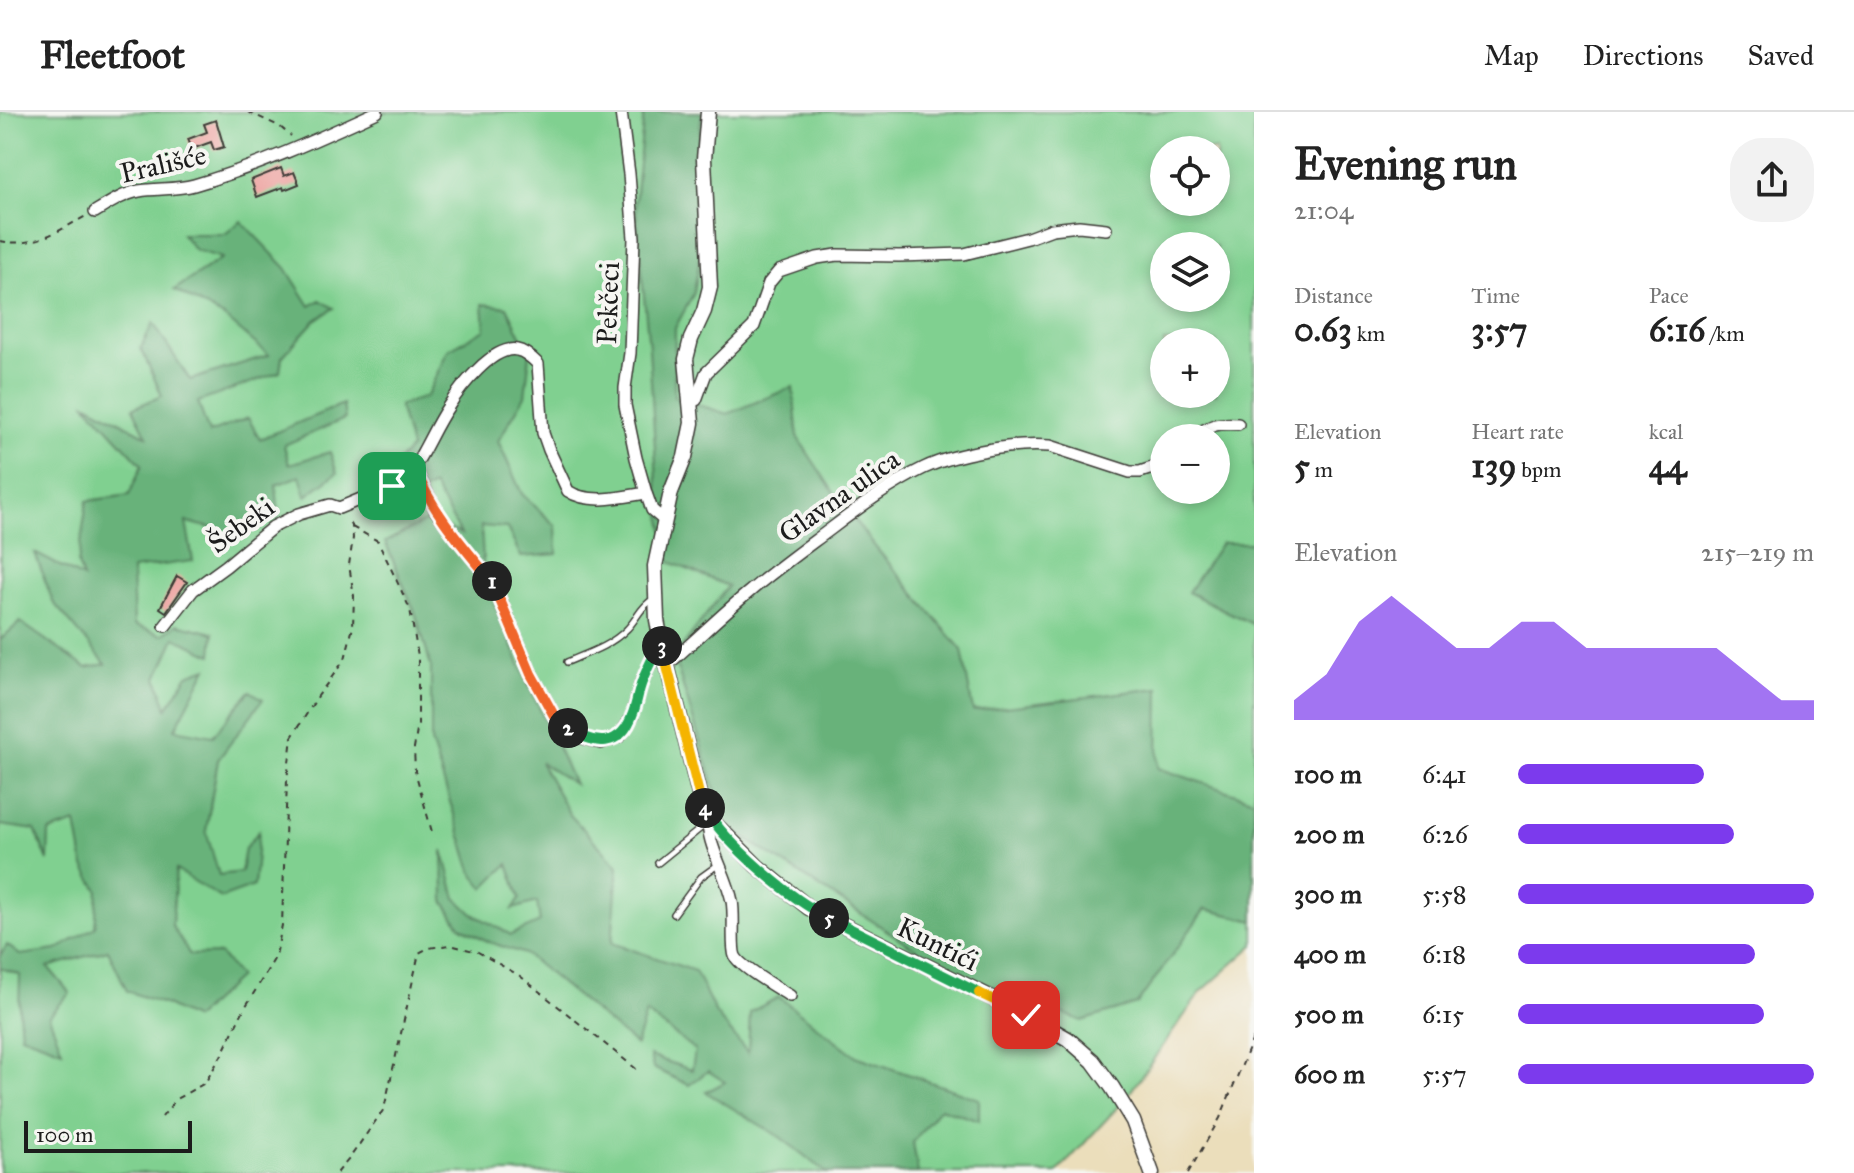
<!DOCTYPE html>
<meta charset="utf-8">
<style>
:root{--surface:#fff;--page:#f2f2f2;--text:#222;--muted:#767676;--line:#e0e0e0;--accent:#7c3aed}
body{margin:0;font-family:"IM FELL Great Primer",serif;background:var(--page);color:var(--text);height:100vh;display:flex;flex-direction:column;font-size:30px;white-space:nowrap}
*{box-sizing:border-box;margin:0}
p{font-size:26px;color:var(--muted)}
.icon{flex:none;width:44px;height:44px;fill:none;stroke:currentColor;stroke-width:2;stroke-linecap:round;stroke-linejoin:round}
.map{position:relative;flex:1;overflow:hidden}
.drawer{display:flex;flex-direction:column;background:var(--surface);width:600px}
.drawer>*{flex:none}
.controls{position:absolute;left:1150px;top:24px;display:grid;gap:16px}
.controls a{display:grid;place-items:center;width:80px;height:80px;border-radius:50%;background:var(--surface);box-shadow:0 4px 12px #0003;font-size:40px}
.scale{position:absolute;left:24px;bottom:20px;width:168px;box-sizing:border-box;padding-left:8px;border:4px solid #1c1c1c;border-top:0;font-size:22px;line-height:28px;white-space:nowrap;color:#1c1c1c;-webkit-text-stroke:6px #f6f6f2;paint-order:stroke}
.pin{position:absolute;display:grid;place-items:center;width:68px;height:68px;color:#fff;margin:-34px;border-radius:16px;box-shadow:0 4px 12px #0006}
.km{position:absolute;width:40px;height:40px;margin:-20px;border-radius:50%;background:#222;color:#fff;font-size:22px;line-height:40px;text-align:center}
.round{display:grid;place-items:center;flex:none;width:84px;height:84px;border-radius:32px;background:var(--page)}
.overview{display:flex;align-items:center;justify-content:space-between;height:136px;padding:0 40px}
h1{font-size:44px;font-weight:700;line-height:60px}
.stats{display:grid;grid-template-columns:repeat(3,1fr);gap:12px;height:136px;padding:8px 40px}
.stats div{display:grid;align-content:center}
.stats b{font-size:34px;font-weight:700}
.stats small{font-size:22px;font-weight:400}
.stats p{font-size:22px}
.chart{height:224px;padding:16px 40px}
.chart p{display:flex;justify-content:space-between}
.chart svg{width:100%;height:144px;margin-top:8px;fill:var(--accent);opacity:.7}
ul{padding:0 40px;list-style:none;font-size:26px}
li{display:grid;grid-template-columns:128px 96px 1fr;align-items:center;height:60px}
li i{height:20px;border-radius:10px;background:var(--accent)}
header{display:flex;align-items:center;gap:48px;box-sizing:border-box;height:112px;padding:0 40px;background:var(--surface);border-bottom:2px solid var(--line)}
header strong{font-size:38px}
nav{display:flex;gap:44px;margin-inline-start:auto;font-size:28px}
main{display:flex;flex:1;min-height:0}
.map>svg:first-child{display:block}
</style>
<header>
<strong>Fleetfoot</strong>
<nav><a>Map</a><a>Directions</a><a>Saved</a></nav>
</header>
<main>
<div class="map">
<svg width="1254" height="1061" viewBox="0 0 1254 1061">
<rect width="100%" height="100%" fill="#f6f6f2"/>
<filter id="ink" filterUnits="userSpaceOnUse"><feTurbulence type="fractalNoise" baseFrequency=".0125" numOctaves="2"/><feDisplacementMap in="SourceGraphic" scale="16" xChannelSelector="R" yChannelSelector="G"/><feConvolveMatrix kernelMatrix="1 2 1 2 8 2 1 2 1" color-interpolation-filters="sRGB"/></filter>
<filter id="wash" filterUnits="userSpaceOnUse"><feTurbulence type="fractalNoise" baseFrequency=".006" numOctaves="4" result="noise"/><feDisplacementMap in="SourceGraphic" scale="32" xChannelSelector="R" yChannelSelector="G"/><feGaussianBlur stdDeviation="1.8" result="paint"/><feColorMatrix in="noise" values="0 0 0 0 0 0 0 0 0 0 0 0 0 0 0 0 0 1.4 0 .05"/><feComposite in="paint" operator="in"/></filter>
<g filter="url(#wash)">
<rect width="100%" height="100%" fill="#ebdebb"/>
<path fill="#80d090" stroke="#4e7656" stroke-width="2" fill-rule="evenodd" d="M0,0H1254V833L1201,880L1126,986L1057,1061H0ZM1164,38H1216V90H1164ZM1164,134H1216V186H1164ZM1164,230H1216V282H1164ZM1164,326H1216V378H1164Z"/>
<path fill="#68b27a" stroke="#42674b" stroke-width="2" d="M644,0H702L696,55L701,139L694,181L675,216L674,285L727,302L793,275L798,326L838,387L877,437L962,538L973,599L1159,576L1158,656L1254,688V809L1205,797L1137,892L1082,909L948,858L726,714L674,545L728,474L670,450L658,387L649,236L635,91Z
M241,109L286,156L310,194L320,188L334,196L314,209L282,245L280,260L198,290L209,321L248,306L260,327L343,292L345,307L284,333L289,352L330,340L337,361L306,384L300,364L276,373L279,404L224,432L212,416L186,410L193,449L132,457L134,513L162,523L177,512L214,521L212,543L175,526L157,566L167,596L188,563L207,556L175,617L213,624L250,579L263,587L218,648L206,719L219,763L241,760L245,736L259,719L254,774L221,786L176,758L172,814L190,843L220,842L239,865L194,907L166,893L127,879L108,838L48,855L70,881L49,904L62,938L21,923L19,899L20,863L0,856V844L7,833L20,843L56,838L95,815L98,778L84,755L76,711L49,720L48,749L35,718L0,713V528L20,510L86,556L106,552L53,490L35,441L83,466L78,452L87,389L129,383L142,353L84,290L147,324L133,296L162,284L141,236L153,211L190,268L269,243L224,205L174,178L222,146L195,138L182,122H225Z
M483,192L507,195L530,242L525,284L498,329L522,382L556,414L557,442L521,445L507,416L481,414L484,466L525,564L574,672L540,650L570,703L618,754L612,831L695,859L716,902L748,941L750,900L779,885L856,944L979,987V1009L940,996L913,1030L918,1061H827L780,1025L706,980L725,970L708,959L689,973L653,956L650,944L692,958L695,938L646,901L636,933L525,842L489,830L460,814L444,789L443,738L456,786L473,802L511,823L540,810L537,790L513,797L520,786L508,752L484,776L473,762L431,630V554L415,500L385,430L428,408L461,422L433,374L418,382L369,397L363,376L391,357L411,336L399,294L427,284L448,238L485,217Z
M1221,431H1254V513L1188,480Z"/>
<g id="blocks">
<path fill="#ec9492" d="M216,8L224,35L214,38L211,30L192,37L188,27L207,20L204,12Z
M281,56L284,64L294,60L299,72L284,78L283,75L257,85L251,68Z
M177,464L187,470L166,500L160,496Z"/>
</g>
</g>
<g filter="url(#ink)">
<use href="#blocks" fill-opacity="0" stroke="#3b3934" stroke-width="2"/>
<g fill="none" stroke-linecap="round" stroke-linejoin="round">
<g stroke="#3b3934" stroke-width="8">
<path id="lane" d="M567,550C588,541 610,534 626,518C636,509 640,495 652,488
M658,751L706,712
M674,802L701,765L719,752"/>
</g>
<g stroke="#3b3934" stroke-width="14">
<path id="street" d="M621,0L629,62L634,126L630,241L625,276V293L636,346L646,381L652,398L665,409
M95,100C108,92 123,82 139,79C157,76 176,78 194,73C257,55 318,27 377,0
M691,290L696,288L706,261L754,214L769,171L779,159L817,146L837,143L899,144L964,142L1028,126L1052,117L1079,114L1106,117
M1193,326C1211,312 1216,311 1238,312
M414,355C427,335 435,314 448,295C459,277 493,233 517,238C524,239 533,247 538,252L543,321L549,338L568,379C589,393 622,385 646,381
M165,514L193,478L226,454L273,415L299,402L330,393L339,396L392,374L414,355L436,399L465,437L492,469L531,562L557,609L580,625L601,631L620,624L632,605L641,571L661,529
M667,553C695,529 721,503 749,480C776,457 804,437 832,416C861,394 891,372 924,356C956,341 1014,331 1050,334L1130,360H1140L1164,352
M708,701C705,731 726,760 732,789C735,804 731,835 735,844C740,855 779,877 790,884"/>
</g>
<g stroke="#3b3934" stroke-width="17">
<path id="secondary" d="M708,0L704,47L710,175L704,199L691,227L686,247L692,311L685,345L671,380L655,454L657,508L661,529L700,686L713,710L757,754L809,796L1026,903L1068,927L1093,949L1112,975L1133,1009L1152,1061"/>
</g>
<path stroke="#3b3934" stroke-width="2" stroke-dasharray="6 6" stroke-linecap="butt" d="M248,0L279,14L291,24
M0,129C34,136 58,119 86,104
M352,415L378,429L410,497L418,544V613L414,636L415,659L432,720
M162,1005L176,987L205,971L221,944L243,899L276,844L282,813L287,668L292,625L318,584L345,547L353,515L354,484L349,453L353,426L352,415L346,407
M337,1061L349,1047L384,997L419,841L428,836L450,833L478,840L520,864L640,960
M1188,1061L1220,1006L1254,924"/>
<use href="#lane" stroke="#fff" stroke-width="5"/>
<use href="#street" stroke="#fff" stroke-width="11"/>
<use href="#secondary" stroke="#fff" stroke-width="14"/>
</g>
</g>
<g fill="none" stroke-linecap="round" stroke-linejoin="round" filter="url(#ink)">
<g stroke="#fff" stroke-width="16">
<path id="split-1" d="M392,374L414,355C431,398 462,433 492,469"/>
</g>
<g stroke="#fff" stroke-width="16">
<path id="split-2" d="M492,469L531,562L557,609L568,616"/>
</g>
<g stroke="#fff" stroke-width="16">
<path id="split-3" d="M568,616C594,634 621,637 633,601C637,591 638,580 642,570C647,556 655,542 661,529L662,534"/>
</g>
<g stroke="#fff" stroke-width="16">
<path id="split-4" d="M662,534L700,686L705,696"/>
</g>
<g stroke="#fff" stroke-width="16">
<path id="split-5" d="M705,696C725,732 792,788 829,806"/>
</g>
<g stroke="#fff" stroke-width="16">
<path id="split-6" d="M829,806L979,881"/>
</g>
<g stroke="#fff" stroke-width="16">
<path id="split-7" d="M979,881L1026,903"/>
</g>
<use href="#split-1" stroke="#f0652b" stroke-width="10"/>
<use href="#split-2" stroke="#f0652b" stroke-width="10"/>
<use href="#split-3" stroke="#22a559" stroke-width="10"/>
<use href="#split-4" stroke="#f5b400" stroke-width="10"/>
<use href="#split-5" stroke="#22a559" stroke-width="10"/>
<use href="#split-6" stroke="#22a559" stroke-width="10"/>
<use href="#split-7" stroke="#f5b400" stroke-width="10"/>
</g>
<g text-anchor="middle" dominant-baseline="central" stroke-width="8" stroke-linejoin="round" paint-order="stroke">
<g font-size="28" fill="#1c1c1c" stroke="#f6f6f2">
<text transform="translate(163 52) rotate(-13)">Prališće</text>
<text transform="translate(608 191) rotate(-88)">Pekčeci</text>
<text transform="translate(839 384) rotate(-35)">Glavna ulica</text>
<text transform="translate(241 413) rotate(-36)">Šebeki</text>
<text transform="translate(938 832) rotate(26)">Kuntići</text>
</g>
</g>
</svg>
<div class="controls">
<a><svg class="icon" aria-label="locate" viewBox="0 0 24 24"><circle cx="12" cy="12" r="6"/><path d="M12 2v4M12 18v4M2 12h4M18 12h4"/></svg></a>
<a><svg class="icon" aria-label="layers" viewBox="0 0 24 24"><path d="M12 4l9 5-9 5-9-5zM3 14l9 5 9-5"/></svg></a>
<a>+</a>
<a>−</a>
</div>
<div class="scale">100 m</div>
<div class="pin" style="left:392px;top:374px;background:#1e9e55"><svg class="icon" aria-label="arrive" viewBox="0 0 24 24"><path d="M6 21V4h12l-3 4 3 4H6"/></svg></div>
<div class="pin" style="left:1026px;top:903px;background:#d93025"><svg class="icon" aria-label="check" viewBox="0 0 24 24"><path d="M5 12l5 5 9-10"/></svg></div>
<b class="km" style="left:492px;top:469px">1</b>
<b class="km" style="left:568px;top:616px">2</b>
<b class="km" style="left:662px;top:534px">3</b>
<b class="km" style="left:705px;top:696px">4</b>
<b class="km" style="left:829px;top:806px">5</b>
</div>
<section class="drawer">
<div class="overview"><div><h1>Evening run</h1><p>21:04</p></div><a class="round"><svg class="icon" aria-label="share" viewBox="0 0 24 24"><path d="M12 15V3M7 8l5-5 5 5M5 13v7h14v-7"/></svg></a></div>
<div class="stats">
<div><p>Distance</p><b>0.63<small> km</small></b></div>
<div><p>Time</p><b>3:57</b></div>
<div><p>Pace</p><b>6:16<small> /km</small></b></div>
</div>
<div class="stats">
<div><p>Elevation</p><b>5<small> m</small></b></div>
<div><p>Heart rate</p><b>139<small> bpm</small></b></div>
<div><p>kcal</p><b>44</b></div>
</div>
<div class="chart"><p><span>Elevation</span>215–219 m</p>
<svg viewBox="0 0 160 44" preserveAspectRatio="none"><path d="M0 44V38L10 30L20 14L30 6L40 14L50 22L60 22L70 14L80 14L90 22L100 22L110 22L120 22L130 22L140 30L150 38L160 38V44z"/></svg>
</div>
<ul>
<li><b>100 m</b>6:41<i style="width:63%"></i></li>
<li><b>200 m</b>6:26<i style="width:73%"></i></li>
<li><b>300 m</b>5:58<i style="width:100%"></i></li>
<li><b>400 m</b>6:18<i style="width:80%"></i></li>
<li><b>500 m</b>6:15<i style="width:83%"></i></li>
<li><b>600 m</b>5:57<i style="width:100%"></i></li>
</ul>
</section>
</main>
